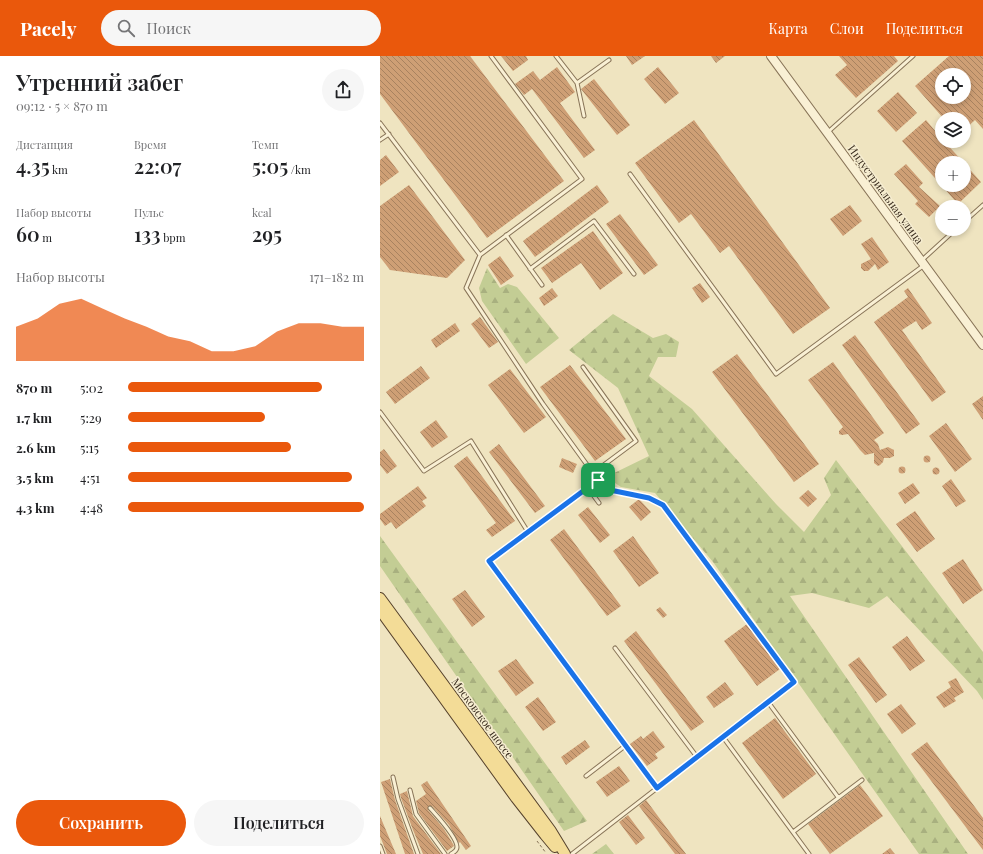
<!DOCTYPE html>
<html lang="ru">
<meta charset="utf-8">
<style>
:root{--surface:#fff;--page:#f6f6f6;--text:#202124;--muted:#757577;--accent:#ea580c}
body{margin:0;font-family:"Playfair Display",serif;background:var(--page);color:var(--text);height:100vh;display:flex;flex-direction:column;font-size:15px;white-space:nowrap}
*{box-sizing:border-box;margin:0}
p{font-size:13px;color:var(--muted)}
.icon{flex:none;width:22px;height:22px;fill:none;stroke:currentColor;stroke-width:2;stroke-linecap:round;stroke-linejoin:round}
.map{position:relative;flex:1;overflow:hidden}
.sheet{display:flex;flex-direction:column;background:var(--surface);width:380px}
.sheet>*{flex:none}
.tools{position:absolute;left:555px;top:12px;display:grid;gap:8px}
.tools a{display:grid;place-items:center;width:36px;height:36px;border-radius:50%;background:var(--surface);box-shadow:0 2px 6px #0003;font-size:20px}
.pin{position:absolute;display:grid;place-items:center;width:34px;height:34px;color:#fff;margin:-17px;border-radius:8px;box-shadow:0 2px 6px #0006}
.round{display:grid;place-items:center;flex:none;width:42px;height:42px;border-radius:21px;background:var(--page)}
.head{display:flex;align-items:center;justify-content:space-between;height:68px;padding:0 16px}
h1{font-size:22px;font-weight:600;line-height:30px}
.stats{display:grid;grid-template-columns:repeat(3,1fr);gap:6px;height:68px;padding:4px 16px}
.stats div{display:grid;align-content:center}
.stats b{font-size:20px;font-weight:600}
.stats small{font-size:11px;font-weight:400}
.stats p{font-size:11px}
.chart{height:112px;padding:8px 16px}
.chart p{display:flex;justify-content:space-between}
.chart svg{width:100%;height:72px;margin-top:4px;fill:var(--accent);opacity:.7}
.button{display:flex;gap:8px;margin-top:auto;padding:8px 16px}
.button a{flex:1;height:46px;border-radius:24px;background:var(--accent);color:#fff;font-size:16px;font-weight:600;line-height:46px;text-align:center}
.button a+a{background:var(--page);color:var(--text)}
ul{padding:0 16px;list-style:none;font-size:13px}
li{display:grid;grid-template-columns:64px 48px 1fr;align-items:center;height:30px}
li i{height:10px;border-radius:5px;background:var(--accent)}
header{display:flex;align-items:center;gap:24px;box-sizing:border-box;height:56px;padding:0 20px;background:var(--accent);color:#fff}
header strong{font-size:19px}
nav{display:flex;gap:22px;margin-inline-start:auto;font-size:14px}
.search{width:280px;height:36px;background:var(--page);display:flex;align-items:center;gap:10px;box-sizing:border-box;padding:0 14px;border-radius:22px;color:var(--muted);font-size:15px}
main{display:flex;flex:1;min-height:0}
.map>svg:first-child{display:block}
</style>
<header>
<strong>Pacely</strong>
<div class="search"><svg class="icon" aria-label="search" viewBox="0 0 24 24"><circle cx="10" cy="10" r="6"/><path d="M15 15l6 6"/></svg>Поиск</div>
<nav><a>Карта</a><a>Слои</a><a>Поделиться</a></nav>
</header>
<main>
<section class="sheet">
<div class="head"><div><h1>Утренний забег</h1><p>09:12 · 5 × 870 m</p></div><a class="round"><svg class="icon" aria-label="share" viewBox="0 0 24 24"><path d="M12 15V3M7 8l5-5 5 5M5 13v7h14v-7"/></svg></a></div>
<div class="stats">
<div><p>Дистанция</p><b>4.35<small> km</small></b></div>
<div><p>Время</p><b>22:07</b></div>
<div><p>Темп</p><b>5:05<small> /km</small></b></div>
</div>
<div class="stats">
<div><p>Набор высоты</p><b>60<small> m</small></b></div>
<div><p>Пульс</p><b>133<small> bpm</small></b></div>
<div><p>kcal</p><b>295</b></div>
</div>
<div class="chart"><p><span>Набор высоты</span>171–182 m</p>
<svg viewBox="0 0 160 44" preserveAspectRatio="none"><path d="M0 44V23L10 18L20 9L30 6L40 12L50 18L60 23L70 29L80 32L90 38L100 38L110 35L120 26L130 21L140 21L150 23L160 23V44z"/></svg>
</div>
<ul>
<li><b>870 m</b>5:02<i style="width:82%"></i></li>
<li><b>1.7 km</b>5:29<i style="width:58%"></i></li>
<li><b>2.6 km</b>5:15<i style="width:69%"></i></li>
<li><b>3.5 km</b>4:51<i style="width:95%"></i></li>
<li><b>4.3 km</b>4:48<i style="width:100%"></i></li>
</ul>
<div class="button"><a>Сохранить</a><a>Поделиться</a></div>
</section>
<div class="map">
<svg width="603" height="798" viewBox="0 0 603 798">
<defs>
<pattern id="forest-firs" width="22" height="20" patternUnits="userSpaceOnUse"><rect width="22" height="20" fill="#c3cd94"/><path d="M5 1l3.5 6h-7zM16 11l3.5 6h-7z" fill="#a8b07f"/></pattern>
<pattern id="building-back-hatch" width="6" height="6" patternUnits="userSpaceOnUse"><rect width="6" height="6" fill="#ce9f75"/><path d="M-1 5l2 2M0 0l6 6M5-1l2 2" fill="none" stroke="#a8825f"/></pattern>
</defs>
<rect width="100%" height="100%" fill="#efe4c0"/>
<path fill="url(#forest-firs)" d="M107,212L120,232L128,228L137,231L179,282L146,308L102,245L99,232Z
M233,258L273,282L286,278L299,286L296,301H278L269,320L312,353L396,448L424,476L451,439L444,422L456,404L603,596V644L597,635L507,540L489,552L432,537L410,540L588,798H539L333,506L275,437L241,431L226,421L269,400L238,332L189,294Z
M0,480L207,765L184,775L0,510Z
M226,788L234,798H212Z"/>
<path fill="url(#building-back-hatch)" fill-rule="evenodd" d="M0,0H90L184,125L107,182L0,38Z
M121,0H146L148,4L133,15Z
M246,0H265L252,9Z
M331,0H345L336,7Z
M459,0H514L518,5L476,42L455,19L467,9Z
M569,0H603V73L595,64L584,74V63H564L535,30ZM562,19H584V41H562Z
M177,11L195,36L180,47L215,94L204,102L152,33L144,39L135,28L153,15L160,24Z
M278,11L299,37L285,48L264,23Z
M214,23L250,69L237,79L201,33Z
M518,36L537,57L516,76L497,55Z
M314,64L450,252L413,278L349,190L340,197L311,158L299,167L255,107Z
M546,64L562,83V85H564L584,107H562V129H584V107L601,126L578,148L522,85Z
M6,99L19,116L0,130V104Z
M526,108L543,127L539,131L560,150L549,161L535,148L538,145L514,118Z
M29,129L85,204L67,222L10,214L0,201V150Z
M217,129L229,146L155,201L143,185Z
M470,149L482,165L463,180L450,163Z
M240,158L278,209L264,219L226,168Z
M213,175L243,217L220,234L201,207L172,227L161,212Z
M492,181L509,206L498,214L495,208L488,215H484L481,212V208L491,203L481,188Z
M120,200L134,220L121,229L108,209Z
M320,227L330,241L322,247L312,232Z
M172,232L178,240L164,250L159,242Z
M528,232L552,267L542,274L536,265L522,274L566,336L552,346L494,266L528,241L524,235Z
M100,261L118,286L109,292L91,268Z
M75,267L80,275L56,292L51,284Z
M475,279L540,368L526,378L462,289Z
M357,298L439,408L414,426L332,316Z
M453,306L504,377L494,384L498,388L500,394L508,391L514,394V400L510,402H504L503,406L500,409L498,410L494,407V397L485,399L480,394L468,378L462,379L459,378V375L463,371L428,324Z
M190,309L246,383L215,405L160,331Z
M41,310L50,322L15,348L6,336Z
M130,313L166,361L144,377L108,329Z
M603,340V364L592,348Z
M56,364L68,381L52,392L40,376Z
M566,367L592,403L575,416L549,380Z
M119,388L165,450L155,457L109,396Z
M4,393L17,410L7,418L0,409V396Z
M543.5 403a3.5 3.5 0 1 1 7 0a3.5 3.5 0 1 1-7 0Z
M87,400L135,465L112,481L106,474L116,467L74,410Z
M182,402L197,408L193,417L179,411Z
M518.5 414a3.5 3.5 0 1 1 7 0a3.5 3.5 0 1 1-7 0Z
M552.5 415a3.5 3.5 0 1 1 7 0a3.5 3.5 0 1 1-7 0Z
M571,423L586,445L576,451L562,430Z
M533,427L540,437L525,448L518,437Z
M38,430L47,442L42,445L46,450L16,473L11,466L5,470L0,463V458Z
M428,434L437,443L428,451L419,442Z
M259,443L271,456L261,465L249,451Z
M208,451L230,479L220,487L198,459Z
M535,455L555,483L537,496L516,468Z
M184,473L241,550L227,560L170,484Z
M253,480L279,517L259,531L233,495Z
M583,503L603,534L583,548L562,517Z
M85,534L105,561L92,571L72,543Z
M280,551L287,559L283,562L276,554Z
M367,568L400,613L377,630L344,585Z
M256,575L324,666L311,675L244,585Z
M527,580L545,605L530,615L512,591Z
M479,601L507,639L496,647L468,609Z
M136,603L154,627L136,640L118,615Z
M576,622L584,636L574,642L576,645L564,652L556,641L571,631L568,626Z
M345,626L354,638L334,652L326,641Z
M158,641L176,666L163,675L145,651Z
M521,648L536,668L522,678L507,658Z
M395,662L436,718L403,743L362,687Z
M273,675L285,691L275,698L278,702L267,710L250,688L261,680L263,683Z
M205,684L210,691L186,709L181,701Z
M547,686L603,762V794L531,698Z
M239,710L250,725L227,741L216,726Z
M10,723L15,744L34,798H25L1,726Z
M47,725L91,790L86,794L80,786L79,787L69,769L52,750H48V754L64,773L73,788L74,790L67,795L39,757L36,745L46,738L41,729Z
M480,729L503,760L450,798L428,768Z
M27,735L33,760L61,798H43L33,774L21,742L20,738Z
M266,744L306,798H295L259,750Z
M248,759L265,782L256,789L239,766Z
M0,760L16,798H7L0,780Z
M510,792L515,798H502Z"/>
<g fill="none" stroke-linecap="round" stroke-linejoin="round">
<g stroke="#887458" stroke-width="5">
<path id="service" d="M176,0L197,27L204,60
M197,27L229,4
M0,67L100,199L86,232L163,348L218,424L230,434L269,442L283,449L414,626L192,798
M448,76L533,0
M0,84L9,78
M250,118L396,318L543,210
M584,166L603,149
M126,179L162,229
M100,199L202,123L111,0
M541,205L576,173
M150,213L214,165L254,218
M203,311L256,385L213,417
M0,356L44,415L91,385L148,476
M218,424L109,505L277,732
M208,432L219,447
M235,592L317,701
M388,646L458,741
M343,681L429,798
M206,720L245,690
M13,721L18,743L38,798
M30,734L36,758L65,798
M50,752C57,760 77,781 77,791C77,795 74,796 71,798
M413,776L482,724
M0,790L3,798"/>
</g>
<g stroke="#887458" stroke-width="10">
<path id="tertiary" d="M391,0L603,289"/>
</g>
<g stroke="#56422c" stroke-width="12">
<path id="primary" d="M0,542L171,775L185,798
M0,554L136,742L165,779L175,791"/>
</g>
<path stroke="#887458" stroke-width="1" stroke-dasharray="3 2" stroke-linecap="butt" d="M157,785L166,797"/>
<use href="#service" stroke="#f9f0d4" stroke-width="3"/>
<use href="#tertiary" stroke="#f9f0d4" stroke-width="8"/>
<use href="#primary" stroke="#f3dc97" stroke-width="10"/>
</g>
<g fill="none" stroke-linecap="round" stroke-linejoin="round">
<g stroke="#fff" stroke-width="8">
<path id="route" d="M218,424L230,434L269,442L283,449L414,626L277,732L109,505Z"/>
</g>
<use href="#route" stroke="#1a73e8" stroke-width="5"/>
</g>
<g text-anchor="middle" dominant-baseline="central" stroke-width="3" stroke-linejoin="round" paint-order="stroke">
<g font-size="11" fill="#382b1d" stroke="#f6edd0">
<text transform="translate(506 138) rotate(54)">Индустриальная улица</text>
<text transform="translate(103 662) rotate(54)">Московское шоссе</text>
</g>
</g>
</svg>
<div class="tools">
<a><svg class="icon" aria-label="locate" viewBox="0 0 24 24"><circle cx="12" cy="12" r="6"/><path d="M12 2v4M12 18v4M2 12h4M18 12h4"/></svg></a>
<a><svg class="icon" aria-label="layers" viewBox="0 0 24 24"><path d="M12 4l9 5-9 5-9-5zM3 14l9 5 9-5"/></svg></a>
<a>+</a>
<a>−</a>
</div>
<div class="pin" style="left:218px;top:424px;background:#1e9e55"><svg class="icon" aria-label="arrive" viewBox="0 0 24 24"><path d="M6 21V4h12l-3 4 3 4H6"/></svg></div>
</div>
</main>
